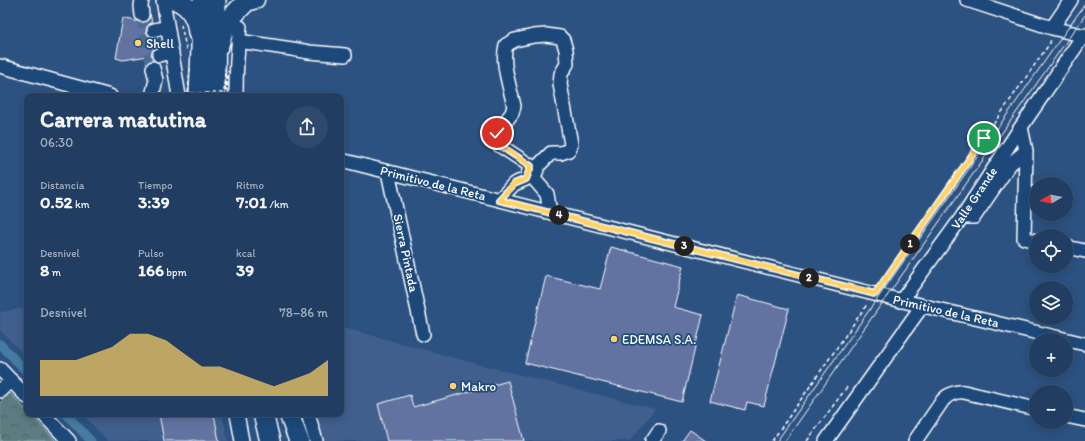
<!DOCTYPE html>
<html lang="es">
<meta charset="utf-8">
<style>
:root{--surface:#213e62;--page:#2d496b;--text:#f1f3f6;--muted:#a2aebe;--line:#3e5777;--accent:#ffd166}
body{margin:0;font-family:Itim,sans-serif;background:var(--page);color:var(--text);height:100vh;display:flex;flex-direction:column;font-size:15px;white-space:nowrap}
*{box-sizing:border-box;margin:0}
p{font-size:13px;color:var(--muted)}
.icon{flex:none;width:22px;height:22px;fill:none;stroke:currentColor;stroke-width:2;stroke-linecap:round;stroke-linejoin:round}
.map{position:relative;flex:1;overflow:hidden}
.sheet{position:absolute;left:24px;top:93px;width:320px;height:324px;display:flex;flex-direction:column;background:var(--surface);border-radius:8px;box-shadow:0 2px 10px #0003,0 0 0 1px var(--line)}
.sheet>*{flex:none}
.needle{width:26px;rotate:261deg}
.controls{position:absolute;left:1029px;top:177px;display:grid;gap:8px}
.controls a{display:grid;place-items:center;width:44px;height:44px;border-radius:50%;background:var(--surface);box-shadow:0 2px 10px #0003,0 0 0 1px var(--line);font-size:20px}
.pin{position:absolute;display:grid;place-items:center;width:34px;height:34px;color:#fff;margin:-17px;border:2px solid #fff;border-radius:50%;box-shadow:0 1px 4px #0007}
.km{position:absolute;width:20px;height:20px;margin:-10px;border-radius:50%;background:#222;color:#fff;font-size:11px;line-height:20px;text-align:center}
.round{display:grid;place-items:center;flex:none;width:42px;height:42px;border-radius:21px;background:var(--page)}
.summary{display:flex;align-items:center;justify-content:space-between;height:68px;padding:0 16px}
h1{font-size:22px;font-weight:700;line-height:30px}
.figures{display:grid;grid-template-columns:repeat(3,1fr);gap:6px;height:68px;padding:4px 16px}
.figures div{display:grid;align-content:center}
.figures b{font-size:17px;font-weight:700}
.figures small{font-size:11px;font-weight:400}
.figures p{font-size:11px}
.chart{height:112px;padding:8px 16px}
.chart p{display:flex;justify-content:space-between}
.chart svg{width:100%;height:72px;margin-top:4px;fill:var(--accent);opacity:.7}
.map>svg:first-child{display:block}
</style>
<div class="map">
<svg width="1085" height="441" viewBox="0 0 1085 441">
<defs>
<pattern id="forest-crowns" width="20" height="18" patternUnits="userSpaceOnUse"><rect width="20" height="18" fill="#5b7c81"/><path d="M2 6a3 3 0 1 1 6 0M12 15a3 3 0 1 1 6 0" fill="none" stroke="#546466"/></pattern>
</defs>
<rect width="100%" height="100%" fill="#2c5282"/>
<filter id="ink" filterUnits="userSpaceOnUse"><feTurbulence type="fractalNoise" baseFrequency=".025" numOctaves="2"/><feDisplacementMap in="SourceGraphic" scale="8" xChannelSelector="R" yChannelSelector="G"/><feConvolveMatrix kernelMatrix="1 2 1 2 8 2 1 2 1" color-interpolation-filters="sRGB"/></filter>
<g filter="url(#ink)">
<path fill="#405f8d" d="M27,308V357L0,330V312Z
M341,327L477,364L655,409L630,441H323L316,414H341Z
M82,414H222L228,441H108Z"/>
<path fill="url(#forest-crowns)" stroke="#adbec0" d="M10,393L27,411V414H30L56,441H0V403Z"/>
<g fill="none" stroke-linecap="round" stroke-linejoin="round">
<path stroke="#457ca1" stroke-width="9" d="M0,344L27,372
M66,414L91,441"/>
</g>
<path fill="#6273a1" stroke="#fff" d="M150,14L152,22L149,24L147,27L146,32L148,35L151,37L156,38L158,47L154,49L152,52L151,56L153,60L149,62L148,56L123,60L116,58L123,18L143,23L146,22L149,19Z
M611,247L683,266L673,307L703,315L682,402L525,363L546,276L600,289Z
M737,295L789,309L764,406L747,402L745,410L710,401Z
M508,381L524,441H387L378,404L410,395L413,407Z
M159,414H214L219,441H196L195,440L188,441H164Z
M690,430L706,441H682Z"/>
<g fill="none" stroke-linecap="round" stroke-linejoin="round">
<path stroke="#4c6c95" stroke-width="13" stroke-dasharray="13 6" stroke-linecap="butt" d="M142,15L153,68"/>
<g stroke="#fff" stroke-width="16">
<path id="minor" d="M163,0L179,96
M967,0L1052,28L1085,36
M142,15L141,6L142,0
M1052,28L1071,0
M154,30L167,27
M238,41L292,49L309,52L345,55
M159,55L172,52
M0,66L110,96
M152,96L156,80L153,68
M236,96C236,73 237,50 240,27
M1021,127L1026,151L1024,238L1036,241
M341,160L886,297L1085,344
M388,172L423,334
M499,200L514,184L526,179L531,166L499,145L497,139V133L512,113L514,106C510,87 501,63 506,45L515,40L534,36L546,35L560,37L563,40L566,50L567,64L561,74L560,84L571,144L569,150L561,153H551L538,166L534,179L547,194L550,212
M962,217H974L1010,164L1026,151
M1066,247L1085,251
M901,301L962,217L1021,127L1083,36L1085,35
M0,369L27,397
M0,391L11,380
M43,414L69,441
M237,414L242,441
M308,414L316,441
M1066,416L1085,420
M652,441L659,431
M826,441L922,306
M915,441L943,400C949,394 955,391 964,392L1036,409"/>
</g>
<g stroke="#fff" stroke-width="19">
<path id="major" d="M244,4L256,0"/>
</g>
<g stroke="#fff" stroke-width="22">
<path id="highway" d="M176,0C190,6 197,19 198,33
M219,45C224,25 230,18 244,4
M199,96L203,0
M215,96L216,0
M263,414L270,441
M289,414L299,441"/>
</g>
<path stroke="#fff" stroke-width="1.5" stroke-dasharray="4 3" stroke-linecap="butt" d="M181,25L187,52
M881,285L1050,43L1051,39
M772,441L868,303
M807,441L847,387"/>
<use href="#minor" stroke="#1f4a7a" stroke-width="13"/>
<use href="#major" stroke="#1f4a7a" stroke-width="16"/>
<use href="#highway" stroke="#1f4a7a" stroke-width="19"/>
<path stroke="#fff" stroke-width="1" d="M777,441L1085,4
M785,441L1085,15"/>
<path stroke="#fff" stroke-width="1.5" stroke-dasharray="4 3" stroke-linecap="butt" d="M190,68L188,93H224L225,69L227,91L228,71"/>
</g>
</g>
<g fill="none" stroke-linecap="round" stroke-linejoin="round" filter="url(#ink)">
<g stroke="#fff" stroke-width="8">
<path id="route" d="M497,133V139L499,145L531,166L526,179L514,184L499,200L875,294L984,138"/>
</g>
<use href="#route" stroke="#ffd166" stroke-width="5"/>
</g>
<g fill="#ffd166" stroke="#1f4a7a" stroke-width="1.5">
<circle cx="138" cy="43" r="4"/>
<circle cx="614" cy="339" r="4"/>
<circle cx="453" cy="386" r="4"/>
</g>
<g text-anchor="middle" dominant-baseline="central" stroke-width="3.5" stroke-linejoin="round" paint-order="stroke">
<g font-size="13" fill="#fff" stroke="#1f4a7a" text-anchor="start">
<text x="146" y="43">Shell</text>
<text x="622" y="339">EDEMSA S.A.</text>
<text x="461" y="386">Makro</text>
</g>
<g font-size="13" fill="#fff" stroke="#1f4a7a">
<text transform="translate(433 183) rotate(14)">Primitivo de la Reta</text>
<text transform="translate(974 198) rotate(-56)">Valle Grande</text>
<text transform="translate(406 253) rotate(78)">Sierra Pintada</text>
<text transform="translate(946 311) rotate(13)">Primitivo de la Reta</text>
</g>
</g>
</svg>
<div class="controls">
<a><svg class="needle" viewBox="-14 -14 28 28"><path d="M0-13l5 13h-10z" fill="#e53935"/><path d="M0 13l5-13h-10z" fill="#a2aebe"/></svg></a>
<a><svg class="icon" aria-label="locate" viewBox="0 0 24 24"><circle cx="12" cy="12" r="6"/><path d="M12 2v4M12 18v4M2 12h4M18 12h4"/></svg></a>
<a><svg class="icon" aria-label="layers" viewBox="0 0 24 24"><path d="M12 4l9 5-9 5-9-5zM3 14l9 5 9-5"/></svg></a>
<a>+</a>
<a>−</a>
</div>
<div class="pin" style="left:984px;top:138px;background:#1e9e55"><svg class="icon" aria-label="arrive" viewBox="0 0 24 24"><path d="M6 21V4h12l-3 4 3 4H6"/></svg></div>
<div class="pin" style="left:497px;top:133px;background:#d93025"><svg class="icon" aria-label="check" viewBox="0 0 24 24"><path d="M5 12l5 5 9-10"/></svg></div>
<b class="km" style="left:910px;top:244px">1</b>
<b class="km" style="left:809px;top:278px">2</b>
<b class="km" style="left:684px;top:246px">3</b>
<b class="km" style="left:559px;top:215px">4</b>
<section class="sheet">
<div class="summary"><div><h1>Carrera matutina</h1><p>06:30</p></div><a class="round"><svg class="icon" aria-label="share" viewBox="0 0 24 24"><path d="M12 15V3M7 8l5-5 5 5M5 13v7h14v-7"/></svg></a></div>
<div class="figures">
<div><p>Distancia</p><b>0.52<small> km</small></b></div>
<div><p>Tiempo</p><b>3:39</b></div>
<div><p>Ritmo</p><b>7:01<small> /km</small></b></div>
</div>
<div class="figures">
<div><p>Desnivel</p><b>8<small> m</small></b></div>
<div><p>Pulso</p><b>166<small> bpm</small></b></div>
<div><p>kcal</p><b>39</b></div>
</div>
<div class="chart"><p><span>Desnivel</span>78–86 m</p>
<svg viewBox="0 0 160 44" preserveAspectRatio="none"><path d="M0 44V22L10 22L20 22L30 18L40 14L50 6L60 6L70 10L80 18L90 26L100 26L110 30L120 34L130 38L140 34L150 30L160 22V44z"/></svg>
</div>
</section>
</div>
